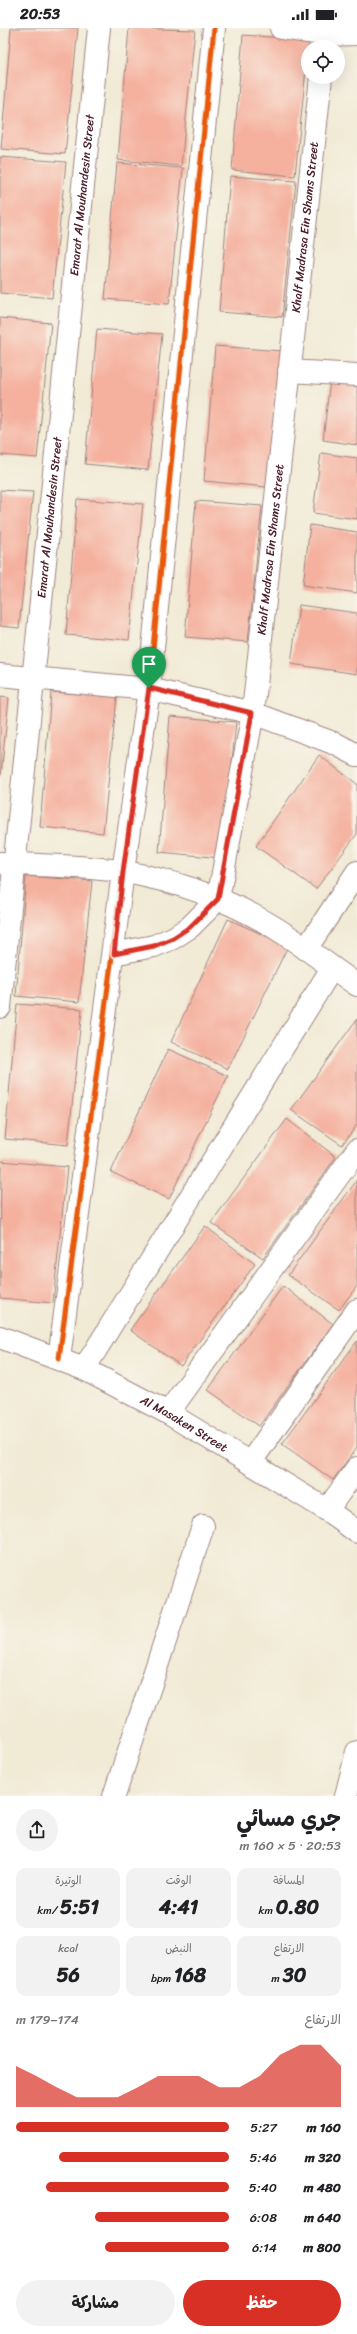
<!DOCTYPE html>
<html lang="ar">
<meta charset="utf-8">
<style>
:root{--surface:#fff;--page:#f2f2f2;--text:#202124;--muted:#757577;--accent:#d93025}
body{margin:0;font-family:Sriracha,"Playpen Sans Arabic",sans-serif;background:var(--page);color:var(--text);direction:rtl;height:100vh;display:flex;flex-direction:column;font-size:15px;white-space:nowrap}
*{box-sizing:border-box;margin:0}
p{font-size:13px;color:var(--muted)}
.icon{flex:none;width:22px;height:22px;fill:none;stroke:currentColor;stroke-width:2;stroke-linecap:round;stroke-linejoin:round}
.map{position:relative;height:1768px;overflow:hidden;direction:ltr}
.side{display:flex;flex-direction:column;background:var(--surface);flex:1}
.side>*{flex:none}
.controls{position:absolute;left:301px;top:12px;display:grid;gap:8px}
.controls a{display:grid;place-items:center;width:44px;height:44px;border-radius:50%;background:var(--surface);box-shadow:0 4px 16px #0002;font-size:20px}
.pin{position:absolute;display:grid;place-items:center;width:34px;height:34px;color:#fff;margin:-41px -17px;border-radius:50% 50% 50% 0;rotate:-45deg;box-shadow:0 0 4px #0007}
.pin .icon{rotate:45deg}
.round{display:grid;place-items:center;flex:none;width:42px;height:42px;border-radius:21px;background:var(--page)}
.head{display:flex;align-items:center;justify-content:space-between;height:68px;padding:0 16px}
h1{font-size:22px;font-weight:700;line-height:30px}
.stats{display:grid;grid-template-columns:repeat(3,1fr);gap:6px;height:68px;padding:4px 16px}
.stats div{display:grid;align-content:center;border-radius:10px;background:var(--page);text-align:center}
.stats b{font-size:20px;font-weight:700}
.stats small{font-size:11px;font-weight:400}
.stats p{font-size:11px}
.chart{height:112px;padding:8px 16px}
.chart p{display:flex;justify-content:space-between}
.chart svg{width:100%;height:72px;margin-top:4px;fill:var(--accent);opacity:.7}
.action{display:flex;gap:8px;margin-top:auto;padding:8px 16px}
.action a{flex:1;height:46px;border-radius:24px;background:var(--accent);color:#fff;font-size:16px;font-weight:700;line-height:46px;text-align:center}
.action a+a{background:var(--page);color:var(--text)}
ul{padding:0 16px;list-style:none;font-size:13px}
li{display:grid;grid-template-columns:64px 48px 1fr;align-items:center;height:30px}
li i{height:10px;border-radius:5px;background:var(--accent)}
.status{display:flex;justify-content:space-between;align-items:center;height:28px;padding:0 20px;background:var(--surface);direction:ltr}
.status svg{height:11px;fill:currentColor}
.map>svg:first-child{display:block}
</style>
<div class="status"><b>20:53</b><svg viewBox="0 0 49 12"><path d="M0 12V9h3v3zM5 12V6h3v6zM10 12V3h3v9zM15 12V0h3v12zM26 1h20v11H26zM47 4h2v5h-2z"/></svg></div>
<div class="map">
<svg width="357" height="1768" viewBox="0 0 357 1768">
<rect width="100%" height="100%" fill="#f7f3e8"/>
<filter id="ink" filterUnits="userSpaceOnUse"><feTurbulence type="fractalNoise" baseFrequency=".025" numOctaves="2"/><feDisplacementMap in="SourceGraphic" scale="8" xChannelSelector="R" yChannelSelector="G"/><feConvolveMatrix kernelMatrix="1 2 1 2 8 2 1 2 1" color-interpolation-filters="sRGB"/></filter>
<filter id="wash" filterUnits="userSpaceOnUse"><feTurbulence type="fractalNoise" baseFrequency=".012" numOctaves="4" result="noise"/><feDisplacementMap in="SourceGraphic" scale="16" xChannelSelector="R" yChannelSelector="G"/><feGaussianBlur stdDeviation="0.9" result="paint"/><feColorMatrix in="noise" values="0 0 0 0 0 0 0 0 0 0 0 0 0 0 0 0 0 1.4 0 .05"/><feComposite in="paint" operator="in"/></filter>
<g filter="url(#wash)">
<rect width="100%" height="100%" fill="#f1ead5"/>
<g id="blocks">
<path fill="#f5b09e" d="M11,0H78L65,126L1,121Z
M129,0L195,2L181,138L118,132Z
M243,7L309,12L295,148L232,142Z
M0,129L66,134L52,270L0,265Z
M117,135L183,140L169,276L105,271Z
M230,148L296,153L282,289L219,284Z
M0,290L51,295L37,430L0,427Z
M97,301L162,306L148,442L85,436Z
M215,318L281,323L266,459L204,453Z
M330,352L357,356V417L323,412Z
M321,425L357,430V491L313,485Z
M0,462L33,464L19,600L0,598Z
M77,471L143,476L129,612L66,607Z
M196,473L262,478L248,614L185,609Z
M310,497L357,504V565L303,557Z
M299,577L357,585V646L291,636Z
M51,664L117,669L103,805L40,799Z
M0,669L9,670L1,747H0Z
M170,688L236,694L222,830L159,824Z
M319,727L357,756V806L316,861L256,818Z
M26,848L92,853L79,974L16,968Z
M228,891L288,918L228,1041L171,1014Z
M17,976L82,981L68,1117L5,1111Z
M357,991V1097L342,1117L291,1082Z
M168,1021L228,1048L169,1171L111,1144Z
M287,1091L336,1129L263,1230L211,1195Z
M1,1133L67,1139L53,1275L0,1270Z
M357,1152V1258L339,1282L288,1247Z
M205,1198L255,1236L181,1338L130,1302Z
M283,1258L333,1296L259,1398L208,1362Z
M357,1313V1419L333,1452L282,1416Z"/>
</g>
</g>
<g filter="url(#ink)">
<use href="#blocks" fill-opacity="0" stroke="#9e8480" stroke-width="1"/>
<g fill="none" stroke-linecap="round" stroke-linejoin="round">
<g stroke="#9e8480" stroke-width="24">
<g id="minor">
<path d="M281,0L326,7L357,6"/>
<path d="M289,343L357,347"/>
<path d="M0,647L149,661L253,685L336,716L357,727"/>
<path d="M0,835C39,838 87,837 125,844C176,853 227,871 272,898C302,916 329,938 357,957"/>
<path d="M306,921L357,844"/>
<path id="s1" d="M113,926L154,918L173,910L190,899L218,871L253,685L321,49"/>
<path id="s2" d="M0,979L99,0"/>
<path id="s3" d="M0,1309L84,1341L168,1385L327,1482L357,1504"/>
<path d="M59,1331L123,844L149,661L214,0"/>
<path d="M84,1341L332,940"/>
<path d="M168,1385L357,1122"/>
<path d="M250,1435L357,1282"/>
<path d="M327,1482L357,1440"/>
<path d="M114,1768L203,1498"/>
<path d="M346,1768L357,1724"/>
</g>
</g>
<use href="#minor" stroke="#fff" stroke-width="22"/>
<g stroke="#f7f3e8" stroke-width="8">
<path id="cycleway" d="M59,1331L123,844L149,661L214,0"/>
</g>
<use href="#cycleway" stroke="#e8590c" stroke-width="5"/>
</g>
</g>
<g fill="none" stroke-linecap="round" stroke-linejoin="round" filter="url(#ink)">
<g stroke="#fff" stroke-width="8">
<path id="route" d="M149,660L252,685L218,871L190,899L173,910L154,918L114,926L123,844Z"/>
</g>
<use href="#route" stroke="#d93025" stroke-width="5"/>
</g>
<g text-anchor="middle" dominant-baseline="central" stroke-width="3" stroke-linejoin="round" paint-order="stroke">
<g font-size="12" fill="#4a1f2b" stroke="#f7f3e8">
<text stroke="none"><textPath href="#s2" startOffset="816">Emarat Al Mouhandesin Street</textPath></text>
<text stroke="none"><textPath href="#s1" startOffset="800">Khalf Madrasa Ein Shams Street</textPath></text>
<text stroke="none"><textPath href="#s2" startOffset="492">Emarat Al Mouhandesin Street</textPath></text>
<text stroke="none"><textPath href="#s1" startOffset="476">Khalf Madrasa Ein Shams Street</textPath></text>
<text stroke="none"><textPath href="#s3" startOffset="204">Al Masaken Street</textPath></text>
</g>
</g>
</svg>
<div class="controls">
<a><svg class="icon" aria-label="locate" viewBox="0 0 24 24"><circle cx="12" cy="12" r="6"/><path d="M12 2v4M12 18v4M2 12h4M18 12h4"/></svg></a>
</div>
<div class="pin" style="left:149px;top:660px;background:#1e9e55"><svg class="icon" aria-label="arrive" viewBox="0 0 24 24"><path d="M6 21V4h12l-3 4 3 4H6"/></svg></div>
</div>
<section class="side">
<div class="head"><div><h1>جري مسائي</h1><p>20:53 · 5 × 160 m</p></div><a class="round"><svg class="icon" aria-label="share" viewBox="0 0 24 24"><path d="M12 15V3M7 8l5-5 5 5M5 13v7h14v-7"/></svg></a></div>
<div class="stats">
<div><p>المسافة</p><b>0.80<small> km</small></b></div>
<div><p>الوقت</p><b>4:41</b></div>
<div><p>الوتيرة</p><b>5:51<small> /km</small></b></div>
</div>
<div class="stats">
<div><p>الارتفاع</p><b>30<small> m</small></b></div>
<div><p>النبض</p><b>168<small> bpm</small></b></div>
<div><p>kcal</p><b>56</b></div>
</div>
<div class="chart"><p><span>الارتفاع</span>174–179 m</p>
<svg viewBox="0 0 160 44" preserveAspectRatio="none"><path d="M0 44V19L10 25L20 32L30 38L40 38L50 38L60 32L70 25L80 25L90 25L100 32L110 32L120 25L130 12L140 6L150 6L160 19V44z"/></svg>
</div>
<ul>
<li><b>160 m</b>5:27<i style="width:100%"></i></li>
<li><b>320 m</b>5:46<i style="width:80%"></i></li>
<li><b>480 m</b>5:40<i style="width:86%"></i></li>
<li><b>640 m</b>6:08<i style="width:63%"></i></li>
<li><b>800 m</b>6:14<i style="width:58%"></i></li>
</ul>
<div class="action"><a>حفظ</a><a>مشاركة</a></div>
</section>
